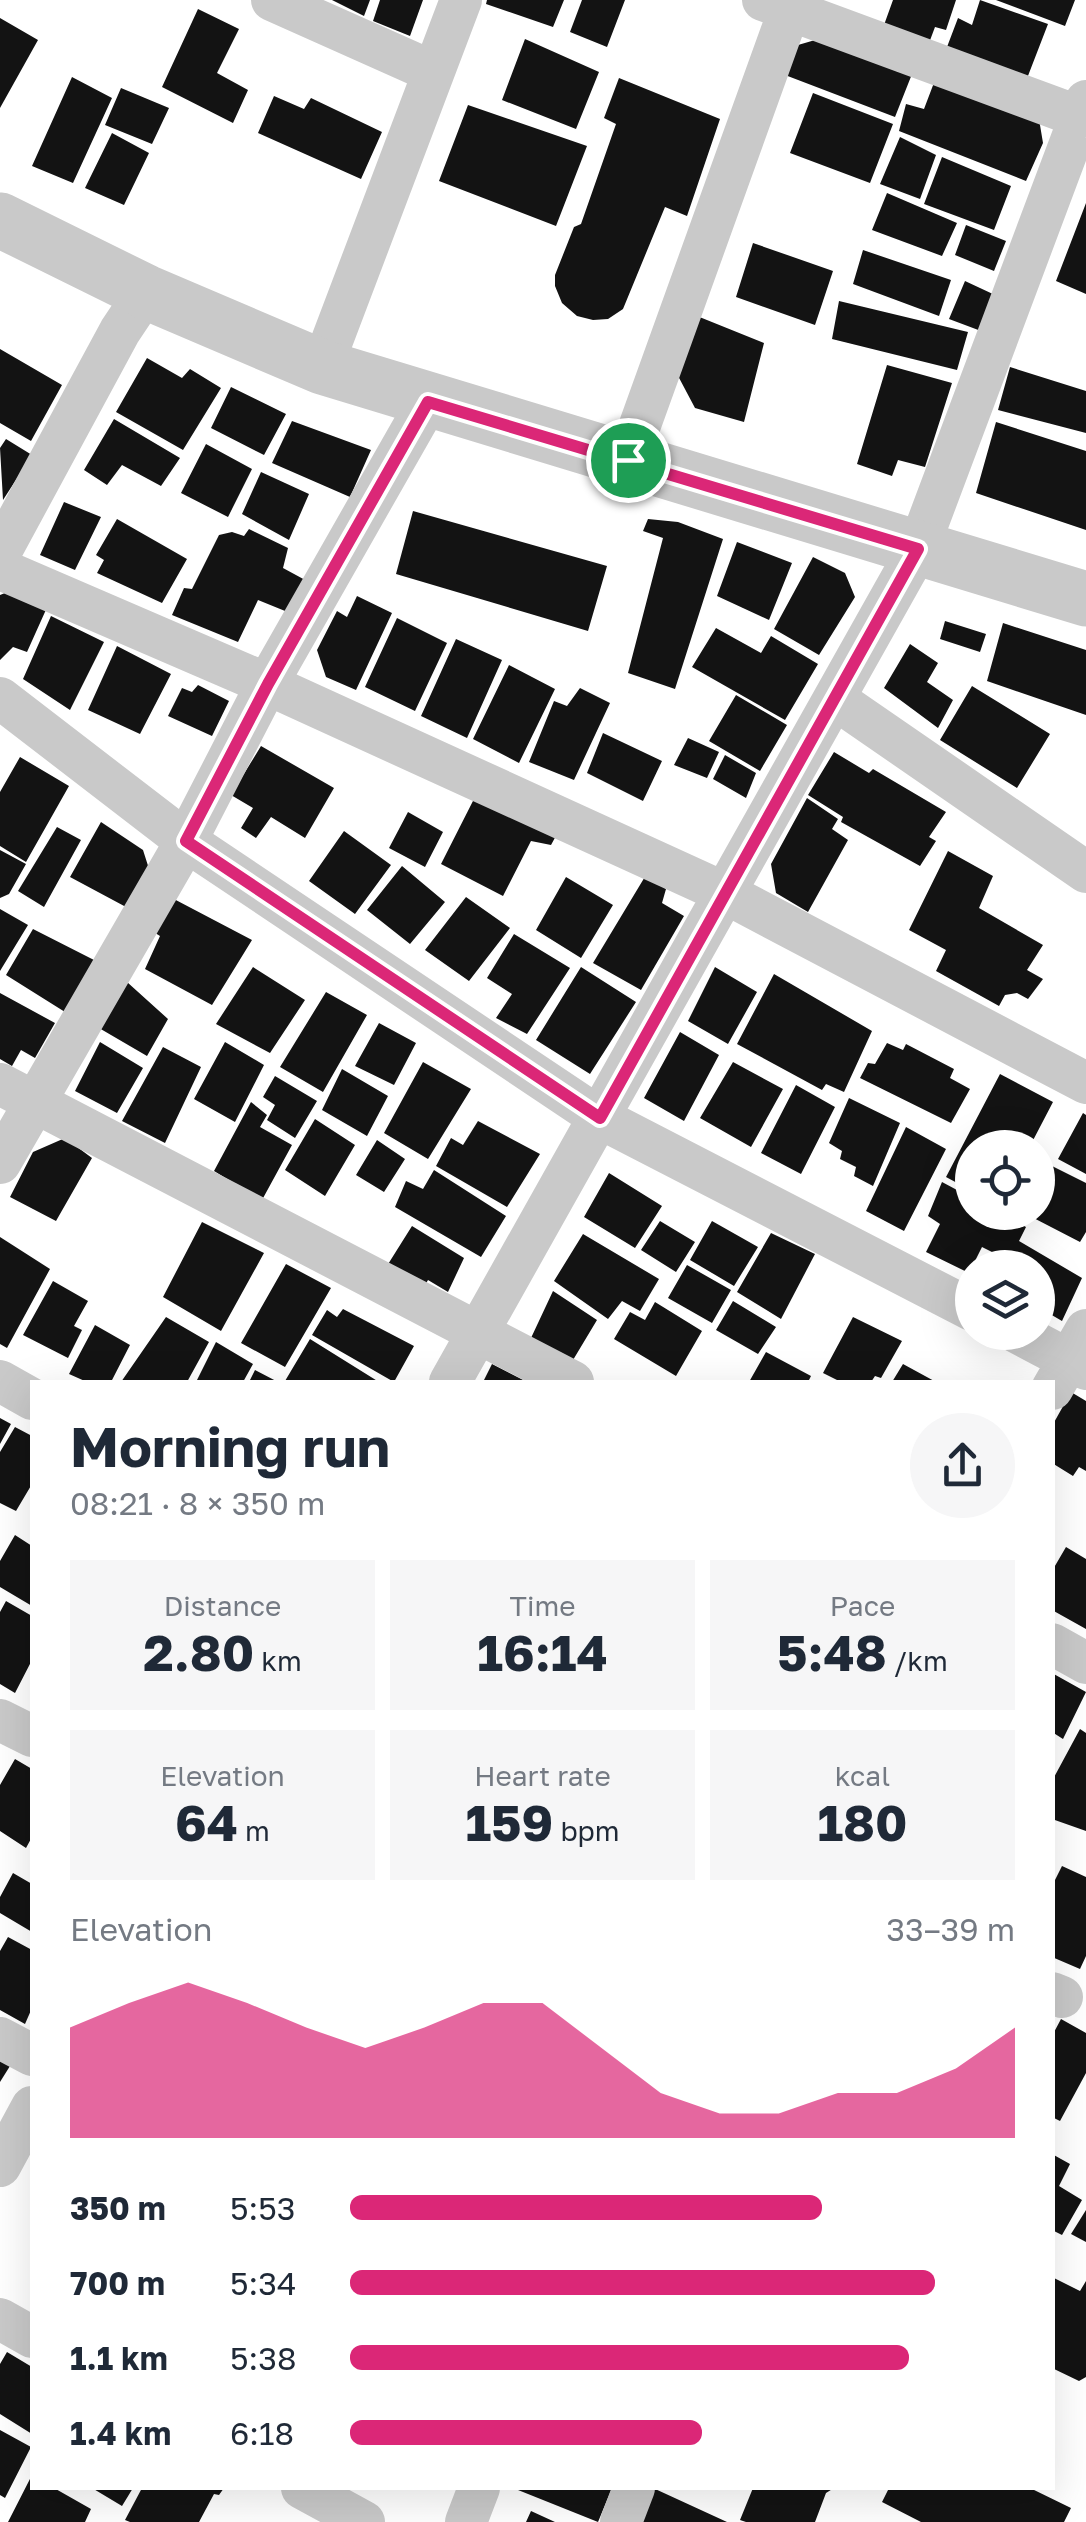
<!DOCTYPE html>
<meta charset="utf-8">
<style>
:root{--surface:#fff;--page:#f6f6f7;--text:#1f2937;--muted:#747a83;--accent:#db2777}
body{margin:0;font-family:"Golos Text",sans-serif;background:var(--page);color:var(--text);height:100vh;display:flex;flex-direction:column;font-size:38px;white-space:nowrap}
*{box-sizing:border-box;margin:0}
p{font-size:32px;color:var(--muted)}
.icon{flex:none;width:55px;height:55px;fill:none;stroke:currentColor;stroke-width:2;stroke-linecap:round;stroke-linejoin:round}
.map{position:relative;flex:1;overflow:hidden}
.sheet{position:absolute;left:30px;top:1380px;width:1025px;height:1110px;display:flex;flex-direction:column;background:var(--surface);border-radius:0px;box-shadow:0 10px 40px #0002}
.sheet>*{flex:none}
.buttons{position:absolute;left:955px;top:1130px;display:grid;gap:20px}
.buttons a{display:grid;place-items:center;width:100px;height:100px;border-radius:50%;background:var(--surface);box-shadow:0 10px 40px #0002;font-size:50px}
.pin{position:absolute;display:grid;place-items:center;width:85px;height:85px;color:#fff;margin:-42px;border:5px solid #fff;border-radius:50%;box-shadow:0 2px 10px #0007}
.round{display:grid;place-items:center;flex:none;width:105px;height:105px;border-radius:52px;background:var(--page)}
.summary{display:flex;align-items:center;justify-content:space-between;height:170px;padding:0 40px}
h1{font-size:55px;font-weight:700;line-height:75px}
.figures{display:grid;grid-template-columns:repeat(3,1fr);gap:15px;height:170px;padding:10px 40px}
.figures div{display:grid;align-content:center;border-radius:0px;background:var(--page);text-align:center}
.figures b{font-size:50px;font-weight:700}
.figures small{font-size:28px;font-weight:400}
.figures p{font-size:28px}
.chart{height:280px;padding:20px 40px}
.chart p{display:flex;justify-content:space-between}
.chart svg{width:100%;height:180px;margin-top:10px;fill:var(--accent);opacity:.7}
ul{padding:0 40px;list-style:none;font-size:32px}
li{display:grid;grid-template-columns:160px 120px 1fr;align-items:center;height:75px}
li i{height:25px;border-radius:12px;background:var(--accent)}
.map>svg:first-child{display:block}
</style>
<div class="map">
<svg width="1086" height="2522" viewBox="0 0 1086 2522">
<rect width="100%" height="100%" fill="#fff"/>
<path fill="#131313" d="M332,0H370L364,16Z
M380,0H423L410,36L373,21Z
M487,0H564L553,27L486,4Z
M582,0H625L607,47L570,32Z
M893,0H956L946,30L935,27L929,43L884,25Z
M980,0L1048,24L1026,81L947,47L958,18L972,25Z
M996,0H1075L1065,26Z
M198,9L239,29L217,73L248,90L233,123L162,87Z
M0,18L38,40L0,108Z
M822,38L912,74L895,117L785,75L798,45Z
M525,39L599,72L576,129L502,100Z
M72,77L112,98L73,183L32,166Z
M619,78L720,119L687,216L665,207L623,309L608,319L593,320L577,316L562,303L555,286V275L574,227L581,224L616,124L604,118Z
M935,80L1039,119L1043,143L1026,181L899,131L906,104L924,109Z
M121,88L169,108L152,144L105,125Z
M813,93L893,124L870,183L790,153Z
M274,96L304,109L311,98L382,132L361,179L258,133Z
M468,105L587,146L556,226L439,181Z
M112,133L149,153L124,205L85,188Z
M900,137L936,155L920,199L880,184Z
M942,157L1011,186L994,230L924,204Z
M887,193L957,223L942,256L872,230Z
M1086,203V294L1056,281Z
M966,225L1006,241L994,271L955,255Z
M753,243L833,271L815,325L736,297Z
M863,250L951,280L939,316L853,284Z
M965,281L995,295L981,331L949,319Z
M839,301L968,332L957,370L832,339Z
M697,316L764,343L744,422L695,408L677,374Z
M0,349L62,385L31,441L0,423Z
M147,358L182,378L190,369L221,388L183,450L116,412Z
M887,365L952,383L925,467L898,460L892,476L857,464Z
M1010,367L1086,391V433L998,410Z
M231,387L286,414L264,455L211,428Z
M114,419L180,458L161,486L122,465L107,485L84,470Z
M292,421L371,450L350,497L272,463Z
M996,422L1086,451V530L976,493Z
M6,439L32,455L3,500L0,448Z
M206,444L252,469L228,517L181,493Z
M261,472L309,494L289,540L242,514Z
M64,502L101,517L75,570L40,555Z
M413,511L607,566L588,631L396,574Z
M117,519L187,559L162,603L97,573L104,560L96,555Z
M648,519L678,522L723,539L675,689L628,673L663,538L643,531Z
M249,529L288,548L283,568L307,581L290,613L258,600L238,642L172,615L184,588L192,589L219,535L232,532L244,536Z
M737,542L792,563L769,620L717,596Z
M813,557L845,573L855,597L819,655L774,629Z
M20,587L49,603L27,652L13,647L0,660V595Z
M357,596L392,613L356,690L326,677L317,650L337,611L347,617Z
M51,616L104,642L70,710L23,679Z
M397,618L447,643L415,711L365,687Z
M945,621L986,634L980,652L940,639Z
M1003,623L1086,650V715L987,681Z
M716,628L761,653L771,636L818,664L785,720L692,667Z
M456,639L502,660L467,738L421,716Z
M910,644L938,663L927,682L953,700L938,728L884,688Z
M117,646L171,674L140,734L88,710Z
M509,665L555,689L519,763L473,739Z
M198,685L229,701L212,736L168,716L182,688L192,692Z
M972,686L1050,734L1017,788L940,740Z
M580,688L610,703L574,780L529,762L554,701L567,706Z
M736,695L787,725L760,771L709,741Z
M603,733L662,761L643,801L587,773Z
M688,738L719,752L707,778L674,765Z
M261,746L334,788L305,838L271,817L256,838L241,828L253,808L231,795Z
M834,752L869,773L873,769L946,812L929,837L936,841L920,866L841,822L843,817L808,795Z
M725,755L756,773L746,798L713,779Z
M20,757L69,786L26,862L0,846V792Z
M475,797L557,834L551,845L531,841L503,896L441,864Z
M807,798L838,819L832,829L848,840L808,912L776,893L771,864Z
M408,812L443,832L425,867L389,848Z
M101,822L143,850L150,872L126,907L70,877Z
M57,827L81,840L44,907L18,891Z
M344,831L391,865L355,914L309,881Z
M0,850L26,864L9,894L0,898Z
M948,851L993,876L979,908L1043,945L1027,970L1043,979L1028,999L1017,993L1005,995L999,1006L936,971L946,950L909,930Z
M402,866L445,902L410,944L367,910Z
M646,875L666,889L662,903L684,916L641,990L593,963Z
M566,877L613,905L581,958L536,930Z
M466,897L510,928L469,981L425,950Z
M172,898L252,940L212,1005L145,969L160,936L152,931Z
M0,909L28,925L0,971Z
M33,929L94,960L65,1012L6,975Z
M514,934L570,968L527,1034L496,1018L512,994L487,978Z
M253,967L305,1000L270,1053L216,1024Z
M581,967L636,1002L590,1074L536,1040Z
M715,967L757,992L728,1044L688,1021Z
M774,974L872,1031L844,1092L826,1084L822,1090L737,1044Z
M127,982L168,1019L147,1056L99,1028Z
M326,992L367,1015L323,1092L280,1067Z
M0,993L55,1023L35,1058L21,1050L12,1066L0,1059Z
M379,1023L416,1043L394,1085L355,1066Z
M680,1032L719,1055L684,1121L644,1098Z
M100,1042L143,1068L117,1113L75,1091Z
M225,1042L264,1065L235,1122L194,1099Z
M887,1043L903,1050L906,1044L954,1069L950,1078L970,1089L951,1123L860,1078L868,1063L875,1064Z
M163,1047L201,1067L165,1143L122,1121Z
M423,1062L471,1089L428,1159L384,1133Z
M733,1062L783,1089L751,1147L700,1118Z
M342,1069L388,1096L367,1136L322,1110Z
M1000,1074L1053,1102L1029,1148H972V1191L946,1177Z
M275,1076L317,1101L295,1138L267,1120L275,1105L263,1097Z
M796,1085L835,1107L801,1174L761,1153Z
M849,1098L900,1123L873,1186L854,1176L856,1167L840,1159L842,1151L829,1143Z
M251,1102L267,1115L260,1127L292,1145L262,1200L214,1171Z
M1083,1113L1086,1115V1174L1058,1159Z
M315,1119L355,1145L325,1196L285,1170Z
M478,1121L540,1154L507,1207L436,1166L451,1138L463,1145Z
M906,1127L946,1149L904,1231L866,1211Z
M65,1138L92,1158L56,1221L10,1197L33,1152Z
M377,1140L405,1159L384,1192L356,1175Z
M1038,1159L1086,1183V1232L1080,1242L1022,1212H1038Z
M434,1170L506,1216L481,1257L395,1207L406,1181L423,1189Z
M609,1173L662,1206L635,1248L584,1217Z
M942,1182L972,1198V1212H999L1026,1227L1019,1241L1082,1278L1062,1321L1038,1307V1268H1007L1010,1261L982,1247L969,1273L926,1252L940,1224L928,1216Z
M660,1221L695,1242L676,1272L641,1250Z
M712,1221L758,1247L734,1286L690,1260Z
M202,1222L264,1253L221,1331L163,1297Z
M412,1226L464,1258L448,1292L428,1280L421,1292L385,1269Z
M771,1233L815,1254L781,1319L737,1292Z
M583,1234L659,1279L640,1311L622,1301L608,1319L554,1281Z
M0,1237L50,1269L7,1348L0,1344Z
M286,1264L331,1288L285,1367L241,1343Z
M687,1265L731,1290L712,1323L668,1298Z
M53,1281L88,1301L74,1326L82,1330L68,1358L23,1335Z
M553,1291L597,1320L573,1360L531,1338Z
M733,1301L776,1327L758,1354L716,1330Z
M655,1302L702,1331L676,1376L614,1339L630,1312L645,1320Z
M343,1309L414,1346L394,1382L312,1335L327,1310L337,1317Z
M166,1317L209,1342L187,1382H121Z
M853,1317L902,1341L881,1378L875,1376L871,1382H841L823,1373Z
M95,1325L130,1345L111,1382H87L69,1374Z
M310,1339L379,1382L285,1381Z
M216,1342L253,1364L243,1382H196Z
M766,1352L811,1376L808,1382H749Z
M492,1364L527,1382H483Z
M903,1364L936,1382H892Z
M255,1370L278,1382H249Z
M1071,1392L1086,1401V1471L1079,1467L1073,1476L1052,1463V1426Z
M0,1418L11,1424L0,1444Z
M15,1427L32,1436V1484L16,1511L0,1503V1452Z
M15,1535L32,1546V1606L0,1587V1561Z
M1066,1547L1086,1559V1629L1052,1610V1571Z
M6,1601L32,1616V1660L15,1693L0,1684V1612Z
M1052,1673L1086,1692L1063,1739L1052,1732Z
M1080,1729L1086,1733V1831L1052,1819V1781Z
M15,1759L32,1769V1837L26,1848L0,1831V1785Z
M1062,1866L1086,1877V1956L1080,1969L1052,1957V1886Z
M13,1873L32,1884V1932L0,1913V1897Z
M8,1937L32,1950V2008L25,2024L0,2010V1951Z
M1061,2019L1086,2033V2073L1060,2121L1052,2117V2036Z
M0,2059L10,2066L0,2082Z
M1052,2154L1070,2164L1059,2186L1082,2200L1062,2235L1052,2230Z
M1086,2210V2242L1071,2234Z
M1052,2277L1080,2291L1086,2281V2377L1079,2381L1052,2368Z
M7,2352L32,2367V2434L0,2414V2364Z
M0,2430L31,2447L5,2498L0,2495Z
M32,2475V2488H54L91,2509L85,2522H8Z
M92,2488H133L122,2506Z
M142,2488H224L219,2495L214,2494L199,2522H130L125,2520Z
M513,2488H612L598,2522Z
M653,2488L727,2522H638Z
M753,2488H834L826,2493L815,2522H746L740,2520Z
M889,2488H1030L1071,2508L1064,2522H921L882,2502Z
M531,2511L555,2522H526Z"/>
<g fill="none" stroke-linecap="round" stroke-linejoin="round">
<path stroke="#c9c9c9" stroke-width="42" d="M272,0L431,71
M763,0L1080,117
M322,367L461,0
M627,461L793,0
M0,553L120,331L146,292
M0,569L267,684L727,894L1086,1083
M0,698L186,841L600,1118L972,1310
M835,699L1086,872
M0,1084L573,1382
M0,1163L186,841L267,684L427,403
M1016,1332L1086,1369
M0,1381L32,1399
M450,1382L918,549L1086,101
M1052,1389L1086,1330
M1052,1644L1086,1663
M0,1720L32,1736
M1052,1993L1062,1997
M0,2038L32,2055
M0,2166L32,2107
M0,2319L32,2337
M302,2488L364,2522
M466,2522L479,2488
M621,2522L634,2488"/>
<path stroke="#c9c9c9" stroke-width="55" d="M0,220L146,292L322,367L1086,599"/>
</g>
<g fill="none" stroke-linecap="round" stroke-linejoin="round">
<g stroke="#fff" stroke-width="20">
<path id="route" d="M428,402L918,549L600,1118L186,841L268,684Z"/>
</g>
<use href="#route" stroke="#db2777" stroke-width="12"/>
</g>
</svg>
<div class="buttons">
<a><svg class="icon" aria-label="locate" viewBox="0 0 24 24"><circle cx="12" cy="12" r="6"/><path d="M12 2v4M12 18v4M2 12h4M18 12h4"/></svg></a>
<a><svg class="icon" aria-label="layers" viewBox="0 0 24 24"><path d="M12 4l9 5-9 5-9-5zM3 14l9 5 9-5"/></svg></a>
</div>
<div class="pin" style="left:628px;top:460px;background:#1e9e55"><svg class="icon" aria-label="arrive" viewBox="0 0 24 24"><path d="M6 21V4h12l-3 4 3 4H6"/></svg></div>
<section class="sheet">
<div class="summary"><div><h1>Morning run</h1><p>08:21 · 8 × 350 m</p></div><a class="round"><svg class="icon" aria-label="share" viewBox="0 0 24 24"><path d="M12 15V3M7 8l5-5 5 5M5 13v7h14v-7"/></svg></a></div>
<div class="figures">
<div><p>Distance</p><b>2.80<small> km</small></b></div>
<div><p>Time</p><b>16:14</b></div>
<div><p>Pace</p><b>5:48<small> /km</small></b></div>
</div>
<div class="figures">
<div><p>Elevation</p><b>64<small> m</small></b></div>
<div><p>Heart rate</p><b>159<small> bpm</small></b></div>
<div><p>kcal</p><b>180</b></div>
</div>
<div class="chart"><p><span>Elevation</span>33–39 m</p>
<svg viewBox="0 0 160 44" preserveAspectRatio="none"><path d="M0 44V17L10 11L20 6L30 11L40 17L50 22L60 17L70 11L80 11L90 22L100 33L110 38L120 38L130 33L140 33L150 27L160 17V44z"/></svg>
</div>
<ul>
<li><b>350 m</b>5:53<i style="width:71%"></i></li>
<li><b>700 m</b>5:34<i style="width:88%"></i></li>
<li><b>1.1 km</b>5:38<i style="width:84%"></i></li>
<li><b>1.4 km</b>6:18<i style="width:53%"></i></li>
</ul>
</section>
</div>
